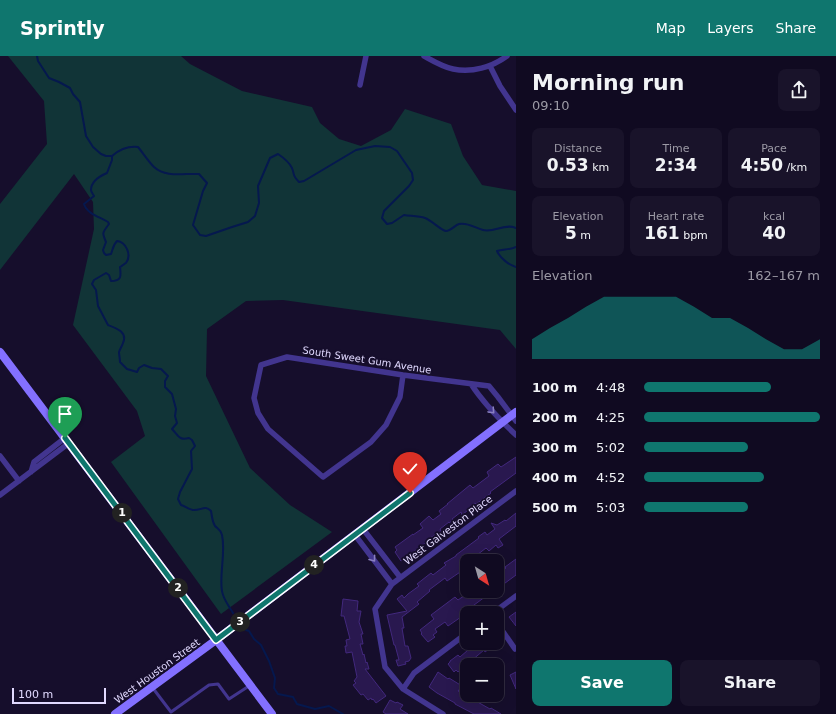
<!DOCTYPE html>
<meta charset="utf-8">
<style>
:root{--surface:#100a21;--page:#19132a;--text:#f1f3f6;--muted:#9c9aa5;--line:#302b3f;--accent:#0f766e}
body{margin:0;font-family:"DejaVu Sans",sans-serif;background:var(--page);color:var(--text);height:100vh;display:flex;flex-direction:column;font-size:15px;white-space:nowrap}
*{box-sizing:border-box;margin:0}
p{font-size:13px;color:var(--muted)}
.icon{flex:none;width:22px;height:22px;fill:none;stroke:currentColor;stroke-width:2;stroke-linecap:round;stroke-linejoin:round}
.map{position:relative;flex:1;overflow:hidden}
.sheet{display:flex;flex-direction:column;background:var(--surface);width:320px}
.sheet>*{flex:none}
.needle{width:26px;rotate:143deg}
.buttons{position:absolute;left:460px;top:498px;display:grid;gap:8px}
.buttons a{display:grid;place-items:center;width:44px;height:44px;border-radius:8px;background:var(--surface);box-shadow:0 4px 16px #0002,0 0 0 1px var(--line);font-size:20px}
.scale{position:absolute;left:12px;bottom:10px;width:94px;box-sizing:border-box;padding-left:4px;border:2px solid #e1d9ff;border-top:0;font-size:11px;line-height:14px;white-space:nowrap;color:#e1d9ff;-webkit-text-stroke:3px #160e2c;paint-order:stroke}
.pin{position:absolute;display:grid;place-items:center;width:34px;height:34px;color:#fff;margin:-41px -17px;border-radius:50% 50% 50% 0;rotate:-45deg;box-shadow:0 0 4px #0007}
.pin .icon{rotate:45deg}
.km{position:absolute;width:20px;height:20px;margin:-10px;border-radius:50%;background:#222;color:#fff;font-size:11px;line-height:20px;text-align:center}
.round{display:grid;place-items:center;flex:none;width:42px;height:42px;border-radius:8px;background:var(--page)}
.summary{display:flex;align-items:center;justify-content:space-between;height:68px;padding:0 16px}
h1{font-size:22px;font-weight:700;line-height:30px}
.stats{display:grid;grid-template-columns:repeat(3,1fr);gap:6px;height:68px;padding:4px 16px}
.stats div{display:grid;align-content:center;border-radius:8px;background:var(--page);text-align:center}
.stats b{font-size:17px;font-weight:700}
.stats small{font-size:11px;font-weight:400}
.stats p{font-size:11px}
.chart{height:112px;padding:8px 16px}
.chart p{display:flex;justify-content:space-between}
.chart svg{width:100%;height:72px;margin-top:4px;fill:var(--accent);opacity:.7}
.button{display:flex;gap:8px;margin-top:auto;padding:8px 16px}
.button a{flex:1;height:46px;border-radius:8px;background:var(--accent);color:#fff;font-size:16px;font-weight:700;line-height:46px;text-align:center}
.button a+a{background:var(--page);color:var(--text)}
ul{padding:0 16px;list-style:none;font-size:13px}
li{display:grid;grid-template-columns:64px 48px 1fr;align-items:center;height:30px}
li i{height:10px;border-radius:5px;background:var(--accent)}
header{display:flex;align-items:center;gap:24px;box-sizing:border-box;height:56px;padding:0 20px;background:var(--accent);color:#fff}
header strong{font-size:19px}
nav{display:flex;gap:22px;margin-inline-start:auto;font-size:14px}
main{display:flex;flex:1;min-height:0}
.map>svg:first-child{display:block}
</style>
<header>
<strong>Sprintly</strong>
<nav><a>Map</a><a>Layers</a><a>Share</a></nav>
</header>
<main>
<div class="map">
<svg width="516" height="658" viewBox="0 0 516 658">
<rect width="100%" height="100%" fill="#160e2c"/>
<path fill="#113437" d="M8,0H181L190,8L242,35L312,51L320,67L339,83L361,90L391,74L405,53L451,68L463,100L482,129L516,135V293L500,274L283,244L246,245L207,273L206,320L250,412L290,449L332,476L221,558L111,406L145,380L137,355L73,269L94,173L93,146L74,118L0,214V148L47,88L44,45Z"/>
<g fill="none" stroke-linecap="round" stroke-linejoin="round">
<path stroke="#05184e" stroke-width="2" d="M37,0L38,5L49,22L59,26L70,32L73,38L80,46L86,80L93,91L101,98L106,100H112C120,93 128,90 138,91C143,97 148,105 154,111C166,122 184,117 199,118L207,127L203,135L193,169L200,179L206,180L232,171L248,166L255,160L259,147L258,130L270,102L278,98C284,102 289,106 292,112C295,120 292,119 299,126L304,125L356,94L375,90L390,91L397,95L412,117L413,124L409,130L384,155L382,162L387,168L392,167L404,159C410,160 419,160 425,162C431,164 442,175 446,175C451,175 455,169 459,168C468,166 475,172 483,174C494,177 505,167 516,172
M112,101V104L107,117C100,120 91,126 91,134C91,136 93,138 94,140L84,148C87,158 100,161 108,166L109,168C102,177 102,177 106,186L103,194L104,197L106,199L111,198C113,193 113,189 117,185C126,186 132,199 126,207C125,207 121,211 120,211C121,220 122,225 111,225L109,219L106,217L94,224L92,228L96,234L98,250L108,269C116,272 128,276 123,287C122,290 120,293 119,296C119,299 120,303 120,306L127,313L137,316L139,312L144,309L152,312L161,313L168,320L165,325V331L172,338L176,353L175,360L177,367L172,373C178,379 179,385 189,382L192,384L195,390L191,395L192,413L180,436L178,443L181,449C185,450 190,454 194,454C202,454 205,449 211,455C212,460 212,465 215,470C218,473 221,474 222,479C226,497 219,518 222,535C223,543 229,550 233,557
M516,191C510,194 503,193 497,195C500,202 509,209 516,211
M246,574L249,575L254,583L261,589L269,605L275,622L274,632L278,638L293,641L297,648L315,653L329,650L343,658"/>
</g>
<path fill="#29184f" stroke="#42287d" d="M516,401V417L490,436L491,437L476,448L475,447L467,453L468,454L462,459L461,456L452,463L453,464L449,467V466L440,473L441,475L427,484L428,485L401,505L395,496L397,494L395,491L413,478V479L423,472L420,468L429,460L433,464L441,458L439,455L448,448H447L470,429L473,432L489,420L487,416L498,408L501,411Z
M516,457V470L499,483L503,489L498,492L496,489L489,495L486,492L473,502V501L467,505L463,508L466,512L447,525L445,522L429,534L430,535L417,546L419,548L402,561L404,572H402L405,590H408L411,602L409,605L405,606L406,608L398,610L396,604H399L395,589H394L387,559L407,555L397,543L402,539L404,542L408,538L419,530L417,528L431,517L433,519L446,509L444,507L456,500V499L479,482L478,481L485,476L487,479L495,473L491,467L497,469L505,464L506,465Z
M516,503V519L497,533V519L506,512L505,511Z
M471,535H493L470,552V551L459,559L461,561L448,570L445,566L435,573L437,576L433,579L435,581L428,586L421,578L422,577L420,574L434,563L431,559L455,541L458,544Z
M343,543L358,545L357,555H361L359,566L363,578H361L363,588H360L363,599L364,598L366,607L367,606L369,613H365L386,640L376,647L373,643L372,644L371,642L368,644L363,638L361,639L353,629L356,627L354,625L357,621L352,596L346,597L345,590H347L346,584L350,583L344,560H341Z
M516,556V570L509,561Z
M473,587H497L485,596L484,594L458,616L456,614L454,616L448,608L450,606V605L458,599L460,601L468,594L466,592Z
M438,616L448,623L449,622L462,630L458,635L490,653L491,652L501,658H474L455,648V647L437,637L429,631Z
M516,616V633L510,619Z
M390,644L396,647L397,646L403,649L400,653L408,658H386L383,656Z"/>
<g fill="none" stroke-linecap="round" stroke-linejoin="round">
<path stroke="#42358f" stroke-width="3" d="M152,631L171,656L209,629L218,628L229,643L249,630"/>
<path stroke="#42358f" stroke-width="5.5" d="M424,0C433,5 443,11 453,13C472,17 492,11 507,0
M490,10L500,30L516,54
M360,29L366,0
M403,319L400,341L386,369L371,386L323,421L268,373L258,357L254,342L261,309L287,301L403,319L489,330L498,341L516,365
M471,328C484,348 499,363 516,379
M0,400L19,425
M31,416L34,406L65,382
M0,439L69,387
M363,473L400,521
M355,479L392,528
M493,557L516,540
M497,567L515,593
M403,633L414,617L467,577
M443,658L403,633L385,611L375,553L392,528L516,435"/>
<path stroke="#8370ff" stroke-width="8" d="M0,296L272,658
M115,658L216,584L516,356"/>
</g>
<defs><path id="oneway-chevron" d="M-2-3.5L2.5 0L-2 3.5" fill="none" stroke-width="1.6" stroke-linecap="round" stroke-linejoin="round"/></defs>
<g stroke="#8a7fc1">
<use href="#oneway-chevron" transform="translate(492 355) rotate(47)"/>
<use href="#oneway-chevron" transform="translate(373 503) rotate(53)"/>
</g>
<g fill="none" stroke-linecap="round" stroke-linejoin="round">
<g stroke="#fff" stroke-width="8">
<path id="route" d="M65,382L216,584L410,437"/>
</g>
<use href="#route" stroke="#0f766e" stroke-width="5"/>
</g>
<g text-anchor="middle" dominant-baseline="central" stroke-width="4" stroke-linejoin="round" paint-order="stroke">
<g font-size="10" fill="#e1d9ff" stroke="#160e2c">
<text transform="translate(367 304) rotate(9)">South Sweet Gum Avenue</text>
<text transform="translate(448 474) rotate(-37)">West Galveston Place</text>
<text transform="translate(157 615) rotate(-36)">West Houston Street</text>
</g>
</g>
</svg>
<div class="buttons">
<a><svg class="needle" viewBox="-14 -14 28 28"><path d="M0-13l5 13h-10z" fill="#e53935"/><path d="M0 13l5-13h-10z" fill="#9c9aa5"/></svg></a>
<a>+</a>
<a>−</a>
</div>
<div class="scale">100 m</div>
<div class="pin" style="left:65px;top:382px;background:#1e9e55"><svg class="icon" aria-label="arrive" viewBox="0 0 24 24"><path d="M6 21V4h12l-3 4 3 4H6"/></svg></div>
<div class="pin" style="left:410px;top:437px;background:#d93025"><svg class="icon" aria-label="check" viewBox="0 0 24 24"><path d="M5 12l5 5 9-10"/></svg></div>
<b class="km" style="left:122px;top:457px">1</b>
<b class="km" style="left:178px;top:532px">2</b>
<b class="km" style="left:240px;top:566px">3</b>
<b class="km" style="left:314px;top:509px">4</b>
</div>
<section class="sheet">
<div class="summary"><div><h1>Morning run</h1><p>09:10</p></div><a class="round"><svg class="icon" aria-label="share" viewBox="0 0 24 24"><path d="M12 15V3M7 8l5-5 5 5M5 13v7h14v-7"/></svg></a></div>
<div class="stats">
<div><p>Distance</p><b>0.53<small> km</small></b></div>
<div><p>Time</p><b>2:34</b></div>
<div><p>Pace</p><b>4:50<small> /km</small></b></div>
</div>
<div class="stats">
<div><p>Elevation</p><b>5<small> m</small></b></div>
<div><p>Heart rate</p><b>161<small> bpm</small></b></div>
<div><p>kcal</p><b>40</b></div>
</div>
<div class="chart"><p><span>Elevation</span>162–167 m</p>
<svg viewBox="0 0 160 44" preserveAspectRatio="none"><path d="M0 44V32L10 25L20 19L30 12L40 6L50 6L60 6L70 6L80 6L90 12L100 19L110 19L120 25L130 32L140 38L150 38L160 32V44z"/></svg>
</div>
<ul>
<li><b>100 m</b>4:48<i style="width:72%"></i></li>
<li><b>200 m</b>4:25<i style="width:100%"></i></li>
<li><b>300 m</b>5:02<i style="width:59%"></i></li>
<li><b>400 m</b>4:52<i style="width:68%"></i></li>
<li><b>500 m</b>5:03<i style="width:59%"></i></li>
</ul>
<div class="button"><a>Save</a><a>Share</a></div>
</section>
</main>
